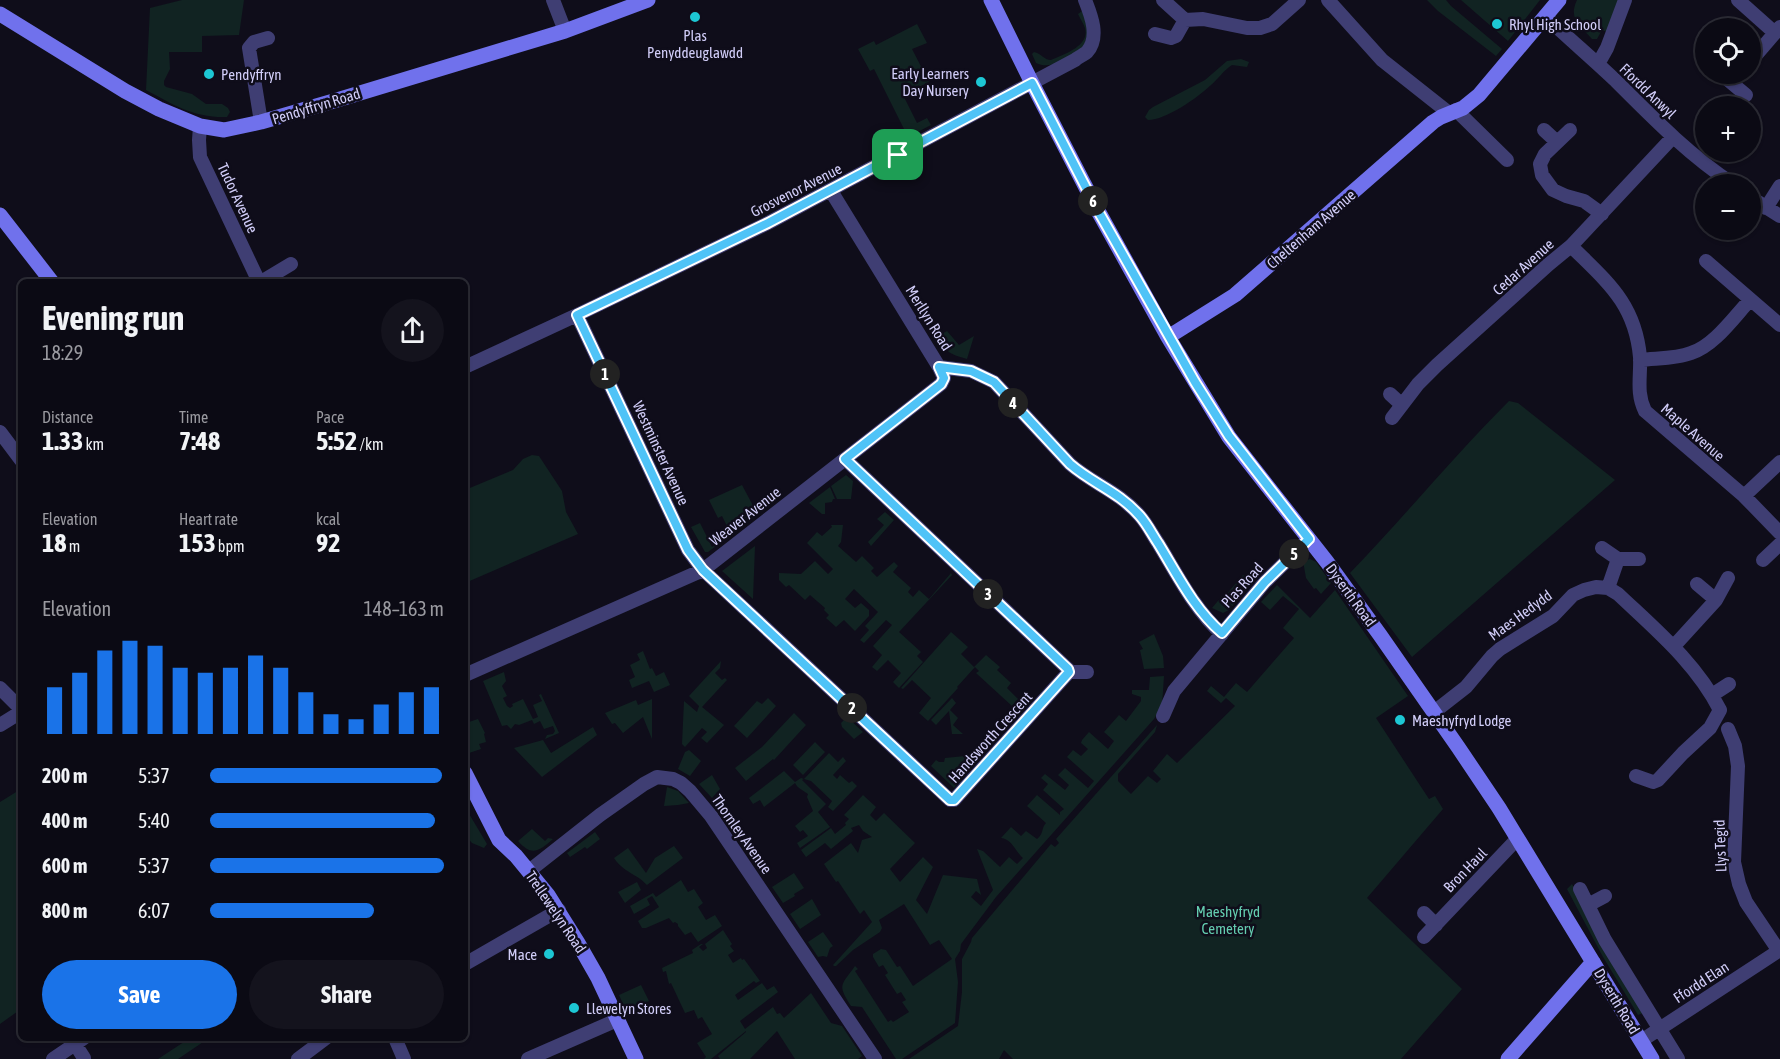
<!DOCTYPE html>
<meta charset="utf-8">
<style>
:root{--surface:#0b0a14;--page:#14131d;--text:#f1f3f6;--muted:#9a9aa0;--line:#2b2b34;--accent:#1a73e8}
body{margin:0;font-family:"Asap Condensed",sans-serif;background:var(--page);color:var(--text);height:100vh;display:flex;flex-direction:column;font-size:22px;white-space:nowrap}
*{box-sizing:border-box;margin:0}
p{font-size:20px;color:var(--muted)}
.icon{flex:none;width:33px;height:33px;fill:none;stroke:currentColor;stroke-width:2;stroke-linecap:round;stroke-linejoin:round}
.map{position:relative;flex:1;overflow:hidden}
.drawer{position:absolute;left:18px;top:279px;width:450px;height:762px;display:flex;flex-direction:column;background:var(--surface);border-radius:9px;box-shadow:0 2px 4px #0004,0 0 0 2px var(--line)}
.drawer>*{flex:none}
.controls{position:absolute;left:1695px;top:18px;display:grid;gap:12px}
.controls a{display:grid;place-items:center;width:66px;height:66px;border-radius:50%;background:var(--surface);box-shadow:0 2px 4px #0004,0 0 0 2px var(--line);font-size:30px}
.pin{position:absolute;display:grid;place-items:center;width:51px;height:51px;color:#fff;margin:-26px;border-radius:12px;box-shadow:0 3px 9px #0006}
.km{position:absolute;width:30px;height:30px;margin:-15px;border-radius:50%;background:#222;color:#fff;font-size:16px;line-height:30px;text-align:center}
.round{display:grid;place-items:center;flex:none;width:63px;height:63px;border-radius:32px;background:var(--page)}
.head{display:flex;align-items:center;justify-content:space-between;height:102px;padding:0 24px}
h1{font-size:33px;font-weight:700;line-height:45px}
.stats{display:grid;grid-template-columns:repeat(3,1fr);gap:9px;height:102px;padding:6px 24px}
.stats div{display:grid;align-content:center}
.stats b{font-size:26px;font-weight:700}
.stats small{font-size:16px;font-weight:400}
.stats p{font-size:16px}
.chart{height:168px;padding:12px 24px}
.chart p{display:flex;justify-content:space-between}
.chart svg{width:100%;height:108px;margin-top:6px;stroke:var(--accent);stroke-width:6}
.cta{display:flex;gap:12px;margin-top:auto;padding:12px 24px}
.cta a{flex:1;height:69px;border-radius:36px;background:var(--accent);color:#fff;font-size:24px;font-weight:700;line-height:69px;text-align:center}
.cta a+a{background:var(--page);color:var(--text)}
ul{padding:0 24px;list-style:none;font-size:20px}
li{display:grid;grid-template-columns:96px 72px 1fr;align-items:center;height:45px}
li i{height:15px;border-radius:8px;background:var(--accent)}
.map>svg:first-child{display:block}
</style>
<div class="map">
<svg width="1780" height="1059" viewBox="0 0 1780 1059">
<rect width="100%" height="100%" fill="#0f0d1a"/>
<path fill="#112322" d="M182,0H244L239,35L202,36V52H169L170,69L164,81V85L166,87L192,94L206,104H222L228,108L230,112L227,117C194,118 174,105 146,90L150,8Z
M1427,0H1446L1451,6L1502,49L1496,56L1438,11Z
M1461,0H1540L1508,41Z
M1577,0H1619L1607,32L1602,30L1597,39H1592C1580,25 1568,19 1577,0Z
M1082,11L1089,28L1084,47C1070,56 1053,71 1036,63L1032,54L1034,52C1041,53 1044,60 1051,60C1064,54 1090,46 1085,28C1083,23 1080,18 1078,14Z
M917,24L927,43L912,49L929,82L903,95L917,123L927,118L931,125L908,137L874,69L870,71L858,49L874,41L876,45Z
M1241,59L1249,62L1247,67L1232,65C1223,71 1219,78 1211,85C1197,98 1166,120 1148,120L1145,117L1149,110L1153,107L1205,80L1227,61Z
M947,331L959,345L974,336L967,359C950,354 947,353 937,337Z
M1509,401L1518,403L1615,480L1412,657L1350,573C1404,517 1454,456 1509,401Z
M532,455L539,456L562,491L566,512L578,534L465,583V490L513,470L523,459Z
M846,475L853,481L851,499H837L831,486Z
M742,485L758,515L708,552H705L691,527L700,523L712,547L722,540L730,532L722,516L718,518L709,500Z
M830,487L835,499H833L832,502L825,503V514H822L809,503Z
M885,512L894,520L871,546L868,542L884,525L877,519Z
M831,525H843L841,542L838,546L856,562L862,556L874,568L871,571L877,577L894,562L898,566L893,572L911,588L908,592L913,597L919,590L929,599L951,573L952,575L899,632L921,652L917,656L923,662L899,688L893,682L901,673L888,660L877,671L872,667L882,655L873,646L892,625L886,620L864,643L860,640L869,630L865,626L878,612L854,589L845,599L855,608L861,603L869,610V616L855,631L844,620L836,627L826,618L829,615L824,610L825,608L810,595L805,600L789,585L786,587L779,580V573L801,574L815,561L828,574L833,569L807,543L817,532L822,536L832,527Z
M755,546L753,599L722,571Z
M1310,559L1316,562L1331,583L1321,594L1316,588L1314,589L1306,578L1303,561Z
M1243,575L1252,582L1229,610L1223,613L1212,608L1222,596L1224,597Z
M1277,585L1310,618L1335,590L1408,696L1376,718L1429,799L1435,796L1443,809L1367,898L1462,989L1401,1059H1013L1004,1050L999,1059H909L958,1026L962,992V959L971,942L972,938L1051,844L1055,847L1059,843L1056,839L1157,725L1155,732L1118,774V781L1131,794L1148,776L1157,783L1161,779L1153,771L1167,754L1177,763L1235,706L1226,698L1221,703L1207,691L1211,686L1224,697L1236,683L1247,692L1294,638L1283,628L1299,609L1283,596L1270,610L1261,602Z
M951,632L968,647L961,654L974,667L986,655L1000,667L997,670L1011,683L1007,688L1018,699L1012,706L976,673L979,671L975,667L957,687L958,688L928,721L919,713L931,698L912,680L903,689L901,688Z
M1154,634L1163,656L1164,668L1144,669L1140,650L1143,649L1139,642Z
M643,651L650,669L652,668L656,676L664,672L670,685L654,692L649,681L632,688L629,680L635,677L630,665L640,660L637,654Z
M721,661L720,668L715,673L722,680L725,678L727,680L702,707L724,725L707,743L701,738L707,732L702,728L685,747L682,744L684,701L697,712L699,706L689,696Z
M504,672L506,681L502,686L507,696L503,698L507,706L510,708L513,706L512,704L523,699L533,719L538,717L533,705L542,701L539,695L541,694L559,733L545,739L547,735L553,734L555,731L553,726L544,729L540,721L534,724L532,720L519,725L515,724L511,729L507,725L502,726L483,681Z
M1164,676L1162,706L1154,719L996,897L961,944L960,951L955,959L958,982L955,1023L902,1059H896L862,1007L851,1006C837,984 841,986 855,966L858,969L855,971L888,1022L891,1020L893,1022L909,1012L902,1002L906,1000L901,992L897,994L885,975L888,973L883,965L879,967L873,957V954L881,949L886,950L897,967L900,966L913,986L952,959L939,940L930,945L904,904L879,920L882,928L880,932L853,950L836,966H834L833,965L872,922L864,910L860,914L838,881L836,882L824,864L851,843L858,853L862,840L872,837L863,831L859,825L851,828L853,831L831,849L825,843L806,857L801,850L831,828L835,834L846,825L845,823L849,819L844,815L863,795L876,807L870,815L876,821L884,813L915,843L890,869L900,882L923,857L933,867L916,900L927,914L943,875L977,879L981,895L976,891L971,897L981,906L993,890L977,849L983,851L1000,867L1009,857L1017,864L1023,858C1015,851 1012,839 1001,838L1011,827L1021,836L1026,831L1037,839C1044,834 1041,828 1046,823L1027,806L1037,795L1060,815V812L1064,809L1043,790L1048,784L1041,778L1045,774L1065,790L1069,785L1058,775L1065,768L1088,788L1094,781L1067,757L1073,750L1081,756L1088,749L1081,743L1082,740L1089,732L1108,749L1114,741L1104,732L1119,715L1126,721L1141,701V697L1132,694V690H1149L1150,677Z
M768,698L776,706L747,738L734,726L757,701L762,704Z
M952,698L956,703L950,710L958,718L953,725L963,734H952L949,711L936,725L931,720Z
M652,699V739L643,717L623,733L615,723L612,724L605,713L636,700L638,705Z
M465,713L469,722L478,719L485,733L484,734L486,742L479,744L481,749L469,753L465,744Z
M794,713L806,725L774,760L773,759L746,781L735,768L762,747Z
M847,717L863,732L854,739L842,727L841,723Z
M593,727L597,735L542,777L514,748L543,740L551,753Z
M815,742L825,752L803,775L793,765Z
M689,750L701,761L690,776L678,769L685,752Z
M829,753L838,762L843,757L846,761L833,775L837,779L840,775L849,783L852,781L857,786L833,811L828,807L832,801L811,781L804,779L802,780L826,804L818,812L830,827L800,848L797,843L808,836L803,830L800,832L795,826L813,811L807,797L808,794C803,790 798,789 795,783L764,807L760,800L753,804L749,798L784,771L795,782L801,778L804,779Z
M985,754L954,788L931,766L936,760L939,762H944L945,758Z
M712,775L720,789L712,798L699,784Z
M667,787L678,791L689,803L678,805L664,806Z
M21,789V1009L0,1024V802Z
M465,807L487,844L484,848L472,843L465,835Z
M532,829L545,841L548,838L553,839C539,851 532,857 518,841Z
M595,832L600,839L587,849L585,847L570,857L567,853Z
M674,846L683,858L647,885C636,873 624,873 614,858L628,848L646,873L655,858Z
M794,873L804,888L794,894L795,896L783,903L772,887Z
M681,880L688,892L694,889L703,903L698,907L706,920L715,915L722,926L698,942L691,932L685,935L678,926V924L675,922L673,923L669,918L646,928H642L638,921L659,907L652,896L647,899L650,905L634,914L630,906L653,893L656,897Z
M637,882L641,890L625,903L618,892Z
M1572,884L1643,1013L1638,1015L1603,957L1567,889Z
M812,899L821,915L800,929L790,914Z
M723,930L732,944L730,946L734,951L728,955L733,963L741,958L742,960L744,959L760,981L756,983L754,981L735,995L738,1000L762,983L767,990L774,986L778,992L740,1021L745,1029L773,1007L777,1014L780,1013L784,1018L811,993L831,1023L842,1026L862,1056L858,1059H795L777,1031L750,1059H720L718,1056L746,1032V1031L711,1059H704L706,1057L697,1043L712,1034L702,1017L698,1019L694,1010L685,1013L671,983L669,984L666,971L663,972L662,968L693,953L692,950L701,944H703L699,947L703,951L707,948L705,944Z
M823,932L833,946L830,948L827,957L823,956L818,957L808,942Z
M641,985L649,1001L638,1006L628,1015L619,995Z
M190,1038H209L178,1059H158Z"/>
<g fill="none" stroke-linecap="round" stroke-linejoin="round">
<path stroke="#3f3e73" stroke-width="14" d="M553,0L565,31
M1163,0L1185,20L1203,19L1247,28H1260L1272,24L1299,0
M1328,0L1382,60L1449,113
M1738,0L1775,33
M1545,16C1568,38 1593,59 1616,81C1653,118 1689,155 1733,184
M1155,34L1171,38L1176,36L1185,20
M1750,62L1780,27
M1598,64L1607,48L1625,0
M1721,74L1746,95
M1456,110L1507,160
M261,122L249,48L254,42L268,38
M200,126L199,140L200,157L259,282
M1544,130L1557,142
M1570,130L1545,154L1540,164L1542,175L1553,190L1566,196L1584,201L1602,214
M831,191L939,367L971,371L994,382L1070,464C1093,484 1118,491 1140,516C1147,524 1152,534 1158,543C1177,574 1194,609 1222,634
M1750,197L1780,216
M1766,208L1780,186
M1571,246C1607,282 1635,303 1640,357C1641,376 1636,393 1645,411L1744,496L1780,533
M1706,261L1780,325
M261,282L291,264
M577,315L688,550L703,570L950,800H954L1069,672L1068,669L845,459
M1640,360C1657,358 1676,359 1691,353C1714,346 1734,317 1750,300
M465,367L577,315L768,223L1075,60C1078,57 1084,55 1087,52C1100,37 1091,15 1085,0
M1390,394L1402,405
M1392,418L1418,384L1437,365L1549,264L1571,246L1673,137
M0,432L21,460
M1744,496L1780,462
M1602,548L1618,559H1639
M1763,560L1780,544
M1697,584L1716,600
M1608,588L1618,559
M1674,646L1716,600L1728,578
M1069,672H1087
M465,675L703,570L941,384L944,378L939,367
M0,688L21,709
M1712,695L1729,684
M1434,712L1466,687L1492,656L1500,649L1553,616L1573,595L1584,590L1596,587L1608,588L1618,594C1656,630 1696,663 1720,710L1710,728L1683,753L1658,780L1653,782L1636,776
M1163,716L1174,691L1265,582L1309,539
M0,725L21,712
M1728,729L1735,746L1738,766L1734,862L1739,884L1746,902L1779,951
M529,871L600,815L644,784L657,777L673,779L681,783L690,791L711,816L875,1059
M1580,889L1605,940L1678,1059
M1588,905L1605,896
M1424,913L1436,925
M1424,937L1518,838
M465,964L559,910
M395,1038L404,1059
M1641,1041L1780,950
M75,1044L84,1058
M53,1059L84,1038
M298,1059L326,1038
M528,1059L617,1020"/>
<path stroke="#7071ec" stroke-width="15" d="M991,0L1032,83L1097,209L1168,337L1229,437L1327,562L1380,635L1458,747L1499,808L1652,1059
M0,14L125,91L159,109L200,126L224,130L261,122L337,100L565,31L648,0
M0,215L52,282
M1168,337L1235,295L1433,122L1441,117L1463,108L1479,95L1559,0
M465,773L499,840L516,856L548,895L578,943L598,978L636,1059
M1508,1059L1593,962"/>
</g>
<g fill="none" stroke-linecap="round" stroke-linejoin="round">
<g stroke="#fff" stroke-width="12">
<path id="route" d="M1032,83L1097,209L1195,382L1229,436L1309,539L1265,582L1222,633C1194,609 1177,574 1158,543C1152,534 1147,524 1140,516C1118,491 1093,484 1070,464L994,382L971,371L939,367L944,378L941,384L845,459L1068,669L1069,672L954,800H950L703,570L688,550L577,315L768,223Z"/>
</g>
<use href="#route" stroke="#4fc3f7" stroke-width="8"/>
</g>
<g fill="#1dc7d4" stroke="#0f0d1a" stroke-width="2">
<circle cx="695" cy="17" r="6"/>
<circle cx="1497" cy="24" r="6"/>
<circle cx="209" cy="74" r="6"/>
<circle cx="981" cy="82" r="6"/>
<circle cx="1400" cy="720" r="6"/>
<circle cx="549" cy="954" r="6"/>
<circle cx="574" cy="1008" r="6"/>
</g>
<g text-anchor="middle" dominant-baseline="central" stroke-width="5" stroke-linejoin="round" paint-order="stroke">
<g font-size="15" fill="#d1cdf8" stroke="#0f0d1a" text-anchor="start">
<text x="1509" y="24">Rhyl High School</text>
<text x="695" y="35" text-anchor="middle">Plas<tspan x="695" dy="17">Penyddeuglawdd</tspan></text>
<text x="969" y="73" text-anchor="end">Early Learners<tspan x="969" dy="17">Day Nursery</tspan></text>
<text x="221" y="74">Pendyffryn</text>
<text x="1412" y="720">Maeshyfryd Lodge</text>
<text x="537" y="954" text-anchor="end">Mace</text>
<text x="586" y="1008">Llewelyn Stores</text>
</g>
<g font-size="15" fill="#d1cdf8" stroke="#0f0d1a">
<text transform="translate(1648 91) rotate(44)">Ffordd Anwyl</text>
<text transform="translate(316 106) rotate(-17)">Pendyffryn Road</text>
<text transform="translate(796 190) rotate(-27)">Grosvenor Avenue</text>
<text transform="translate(238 198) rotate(65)">Tudor Avenue</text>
<text transform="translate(1311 229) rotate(-41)">Cheltenham Avenue</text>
<text transform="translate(1523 267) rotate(-42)">Cedar Avenue</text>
<text transform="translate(929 318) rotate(58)">Merllyn Road</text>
<text transform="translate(1693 432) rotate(41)">Maple Avenue</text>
<text transform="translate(661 453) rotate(65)">Westminster Avenue</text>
<text transform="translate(745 516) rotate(-38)">Weaver Avenue</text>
<text transform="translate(1242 585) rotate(-48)">Plas Road</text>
<text transform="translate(1351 595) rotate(54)">Dyserth Road</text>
<text transform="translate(1520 615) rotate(-36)">Maes Hedydd</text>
<text transform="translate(990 737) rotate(-48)">Handsworth Crescent</text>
<text transform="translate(742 834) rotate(55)">Thornley Avenue</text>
<text transform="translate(1720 846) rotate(-92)">Llys Tegid</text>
<text transform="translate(1465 870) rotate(-46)">Bron Haul</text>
<text transform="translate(556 912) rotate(56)">Trellewelyn Road</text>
<text transform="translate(1701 982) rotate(-33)">Ffordd Elan</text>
<text transform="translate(1617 1001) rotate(59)">Dyserth Road</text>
</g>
<g font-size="15" fill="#64cdb0" stroke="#0f0d1a">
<text x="1228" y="911">Maeshyfryd<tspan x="1228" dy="17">Cemetery</tspan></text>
</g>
</g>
</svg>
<div class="controls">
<a><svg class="icon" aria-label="locate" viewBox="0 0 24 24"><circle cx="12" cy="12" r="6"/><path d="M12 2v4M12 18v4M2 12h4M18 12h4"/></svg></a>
<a>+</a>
<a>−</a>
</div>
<div class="pin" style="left:898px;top:155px;background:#1e9e55"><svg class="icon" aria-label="arrive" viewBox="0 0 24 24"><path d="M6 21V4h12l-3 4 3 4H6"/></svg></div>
<b class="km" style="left:605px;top:374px">1</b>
<b class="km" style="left:852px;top:708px">2</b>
<b class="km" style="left:988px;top:594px">3</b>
<b class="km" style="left:1013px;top:403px">4</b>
<b class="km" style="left:1294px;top:554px">5</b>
<b class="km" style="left:1093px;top:201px">6</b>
<section class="drawer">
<div class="head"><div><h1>Evening run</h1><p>18:29</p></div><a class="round"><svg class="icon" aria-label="share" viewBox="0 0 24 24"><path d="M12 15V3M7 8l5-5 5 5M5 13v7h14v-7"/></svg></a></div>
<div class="stats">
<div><p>Distance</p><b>1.33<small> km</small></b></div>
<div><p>Time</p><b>7:48</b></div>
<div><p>Pace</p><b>5:52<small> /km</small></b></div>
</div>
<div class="stats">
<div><p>Elevation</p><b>18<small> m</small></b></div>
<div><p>Heart rate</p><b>153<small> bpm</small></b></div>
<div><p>kcal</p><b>92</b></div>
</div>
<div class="chart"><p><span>Elevation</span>148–163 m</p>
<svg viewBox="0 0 160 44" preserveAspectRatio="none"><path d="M5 44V25M15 44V19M25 44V10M35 44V6M45 44V8M55 44V17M65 44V19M75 44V17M85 44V12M95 44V17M105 44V27M115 44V36M125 44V38M135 44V32M145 44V27M155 44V25"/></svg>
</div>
<ul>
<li><b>200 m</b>5:37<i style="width:99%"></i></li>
<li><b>400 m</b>5:40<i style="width:96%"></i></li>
<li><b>600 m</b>5:37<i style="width:100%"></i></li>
<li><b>800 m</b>6:07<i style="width:70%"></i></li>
</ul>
<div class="cta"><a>Save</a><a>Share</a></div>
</section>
</div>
